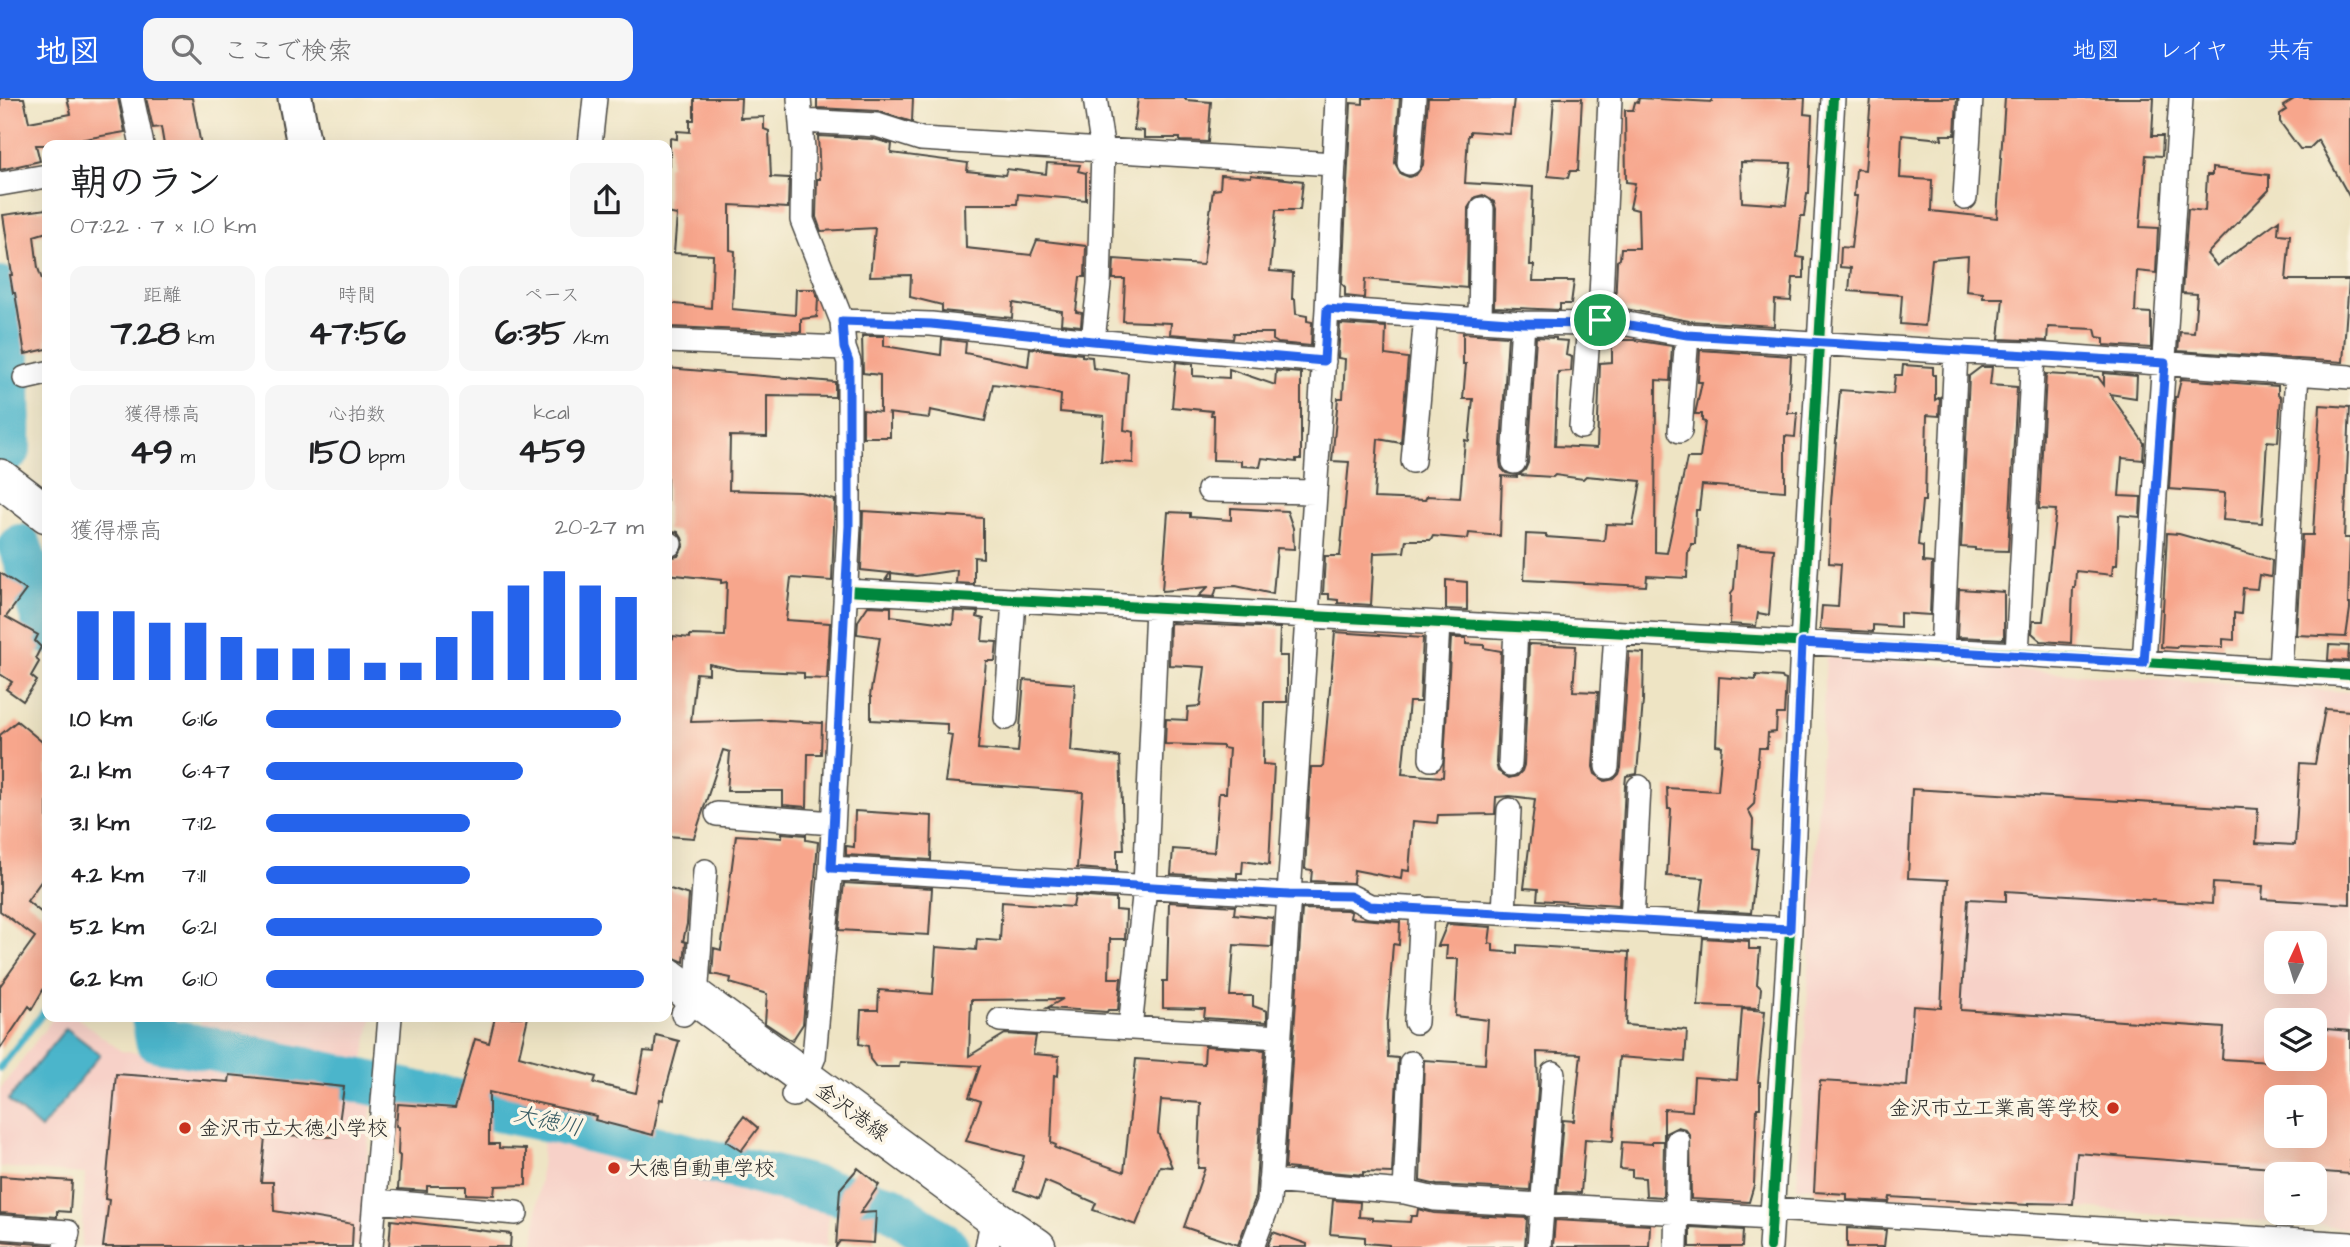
<!DOCTYPE html>
<html lang="ja">
<meta charset="utf-8">
<style>
:root{--surface:#fff;--page:#f6f6f6;--text:#202124;--muted:#757577;--accent:#2563eb}
body{margin:0;font-family:"Architects Daughter","Klee One",sans-serif;background:var(--page);color:var(--text);height:100vh;display:flex;flex-direction:column;font-size:26px;white-space:nowrap}
*{box-sizing:border-box;margin:0}
p{font-size:23px;color:var(--muted)}
.icon{flex:none;width:38px;height:38px;fill:none;stroke:currentColor;stroke-width:2;stroke-linecap:round;stroke-linejoin:round}
.map{position:relative;flex:1;overflow:hidden}
.side{position:absolute;left:42px;top:42px;width:630px;height:882px;display:flex;flex-direction:column;background:var(--surface);border-radius:14px;box-shadow:0 7px 28px #0002}
.side>*{flex:none}
.needle{width:46px;rotate:4deg}
.fabs{position:absolute;left:2264px;top:833px;display:grid;gap:14px}
.fabs a{display:grid;place-items:center;width:63px;height:63px;border-radius:14px;background:var(--surface);box-shadow:0 7px 28px #0002;font-size:35px}
.pin{position:absolute;display:grid;place-items:center;width:60px;height:60px;color:#fff;margin:-30px;border:4px solid #fff;border-radius:50%;box-shadow:0 2px 7px #0007}
.round{display:grid;place-items:center;flex:none;width:74px;height:74px;border-radius:14px;background:var(--page)}
.overview{display:flex;align-items:center;justify-content:space-between;height:119px;padding:0 28px}
h1{font-size:38px;font-weight:800;line-height:52px}
.figures{display:grid;grid-template-columns:repeat(3,1fr);gap:10px;height:119px;padding:7px 28px}
.figures div{display:grid;align-content:center;border-radius:14px;background:var(--page);text-align:center}
.figures b{font-size:35px;font-weight:800}
.figures small{font-size:19px;font-weight:400}
.figures p{font-size:19px}
.chart{height:196px;padding:14px 28px}
.chart p{display:flex;justify-content:space-between}
.chart svg{width:100%;height:126px;margin-top:7px;stroke:var(--accent);stroke-width:6}
ul{padding:0 28px;list-style:none;font-size:23px}
li{display:grid;grid-template-columns:112px 84px 1fr;align-items:center;height:52px}
li i{height:18px;border-radius:9px;background:var(--accent)}
header{display:flex;align-items:center;gap:42px;box-sizing:border-box;height:98px;padding:0 35px;background:var(--accent);color:#fff}
header strong{font-size:33px}
nav{display:flex;gap:38px;margin-inline-start:auto;font-size:24px}
.search{width:490px;height:63px;background:var(--page);display:flex;align-items:center;gap:18px;box-sizing:border-box;padding:0 24px;border-radius:14px;color:var(--muted);font-size:26px}
.map>svg:first-child{display:block}
</style>
<header>
<strong>地図</strong>
<div class="search"><svg class="icon" aria-label="search" viewBox="0 0 24 24"><circle cx="10" cy="10" r="6"/><path d="M15 15l6 6"/></svg>ここで検索</div>
<nav><a>地図</a><a>レイヤ</a><a>共有</a></nav>
</header>
<div class="map">
<svg width="2350" height="1149" viewBox="0 0 2350 1149">
<rect width="100%" height="100%" fill="#fcf5e5"/>
<filter id="ink" filterUnits="userSpaceOnUse"><feTurbulence type="fractalNoise" baseFrequency=".0143" numOctaves="2"/><feDisplacementMap in="SourceGraphic" scale="14" xChannelSelector="R" yChannelSelector="G"/><feConvolveMatrix kernelMatrix="1 2 1 2 8 2 1 2 1" color-interpolation-filters="sRGB"/></filter>
<filter id="wash" filterUnits="userSpaceOnUse"><feTurbulence type="fractalNoise" baseFrequency=".00686" numOctaves="4" result="noise"/><feDisplacementMap in="SourceGraphic" scale="28" xChannelSelector="R" yChannelSelector="G"/><feGaussianBlur stdDeviation="1.57" result="paint"/><feColorMatrix in="noise" values="0 0 0 0 0 0 0 0 0 0 0 0 0 0 0 0 0 1.4 0 .05"/><feComposite in="paint" operator="in"/></filter>
<g filter="url(#wash)">
<rect width="100%" height="100%" fill="#eee4c4"/>
<path fill="#f7d1c8" fill-rule="evenodd" d="M1826,559L2350,594V1130L1797,1089ZM2277,845H2315V884H2277ZM2277,922H2315V961H2277ZM2277,999H2315V1038H2277ZM2277,1076H2315V1115H2277Z
M54,919H76L121,953L197,962L201,919H372L362,971L374,974L360,1149H81L85,1076L0,1069V991Z
M544,1035L830,1105L826,1149H534Z"/>
<path fill="#4cb5cb" stroke="#3c707b" stroke-width="2" d="M66,930L100,956L41,1031L8,1002Z"/>
<g fill="none" stroke-linecap="round" stroke-linejoin="round">
<path stroke="#4cb5cb" stroke-width="7" d="M0,970L47,910"/>
<path stroke="#4cb5cb" stroke-width="44" d="M0,190C10,244 10,298 9,352
M20,448L47,534
M153,919L157,942L206,950L560,1025L891,1109L947,1149"/>
</g>
<g id="blocks">
<path fill="#f7a68c" fill-rule="evenodd" d="M0,0H24L29,24L71,16L67,0H118L125,34L67,44V47H36L40,63L0,72Z
M146,0H192L201,47H164L161,29L153,30Z
M694,0H741L740,20L764,19V31L769,33L771,79L789,80L788,110L730,107V152L735,153L732,211L795,217L796,191H814L818,200L817,219L801,221V234L669,229L667,225V205L711,210L713,157L674,155L677,117L667,115V68H670V40L677,41V33L690,34V22H694Z
M817,0H913L912,24L878,13L817,10Z
M1138,0H1186V2L1211,4L1208,44L1180,43V40H1144V33L1134,32Z
M1363,0H1400L1395,65L1401,76L1409,79L1416,77L1423,67L1428,0H1514L1510,36L1470,33V37H1468L1465,85L1533,89L1530,167H1534L1533,183H1574L1571,206H1560V212L1494,209L1496,111L1494,104L1483,97L1475,99L1468,110L1467,190L1365,181L1364,200L1345,198V189L1342,186L1351,5L1363,6Z
M1554,0H1582L1578,73H1570L1568,80L1548,78Z
M1639,0L1712,4V0H1805L1804,16L1812,17L1809,95H1807L1804,118H1801L1797,159L1804,160V180H1793L1791,203L1775,202L1774,228L1689,223L1615,209L1617,163L1620,161L1621,150H1639L1638,112L1630,110L1635,85L1626,84L1625,12H1633L1635,4L1638,5ZM1741,64L1791,65L1786,107L1742,104Z
M1871,0H1957L1955,37H1941L1942,41L1902,37L1900,80L1932,82L1931,113L1997,120L2005,0H2154L2152,38H2163L2162,58L2146,57L2140,129L2158,130L2156,175L2137,173L2135,214L2151,215V250L2104,247V240L2097,239L2095,231L2048,229L2047,243L1999,241L2003,200H1983V195L1966,193L1968,158L1932,161L1925,228L1900,226L1902,197L1849,193L1851,170L1840,169L1841,149L1851,150L1857,98H1854L1856,71L1865,72Z
M2296,0H2350V100L2318,42L2309,51H2300L2280,24V16L2286,12L2283,8Z
M818,38L874,41L892,46L891,55L968,65L967,73L1005,77L1007,71L1046,76L1047,65L1080,67L1078,73L1086,75V102L1018,96L1017,106H965L966,150L1031,157L1037,142L1086,148L1085,179H1080L1076,214L1082,215L1081,228L1061,226L1062,213L1013,205L1012,220L942,213V207L910,199L911,177L870,178L875,130L821,133L816,119L817,81H820Z
M2212,70L2269,77V92L2207,156L2217,168L2279,122L2278,136L2290,137L2286,182H2349L2343,264L2178,253L2180,234L2194,235L2197,196L2182,195L2188,111L2205,113L2207,77H2212Z
M1221,77L1251,79V77L1303,83L1300,112H1276L1270,173L1293,175L1292,201H1295L1296,216L1307,218V223L1312,224L1311,248L1278,245L1273,242V235H1234L1233,241L1170,236L1171,225L1123,223L1125,181H1113L1114,161L1203,167L1213,92L1220,91Z
M47,111V134L34,138L38,170L45,190L43,191L47,216V251L25,256L15,195H13L10,177H12L3,117Z
M1340,226L1386,229L1385,257L1408,260L1401,345L1378,341L1374,400L1425,402L1427,398L1460,400L1465,342L1469,343L1473,301H1463L1466,266H1463V235L1508,238L1500,363L1501,370L1506,375L1517,377V379L1502,378L1500,438L1469,435L1468,441L1433,438L1431,442H1406L1404,454L1374,455L1371,507L1338,505V502L1329,501V496H1323L1325,458H1340L1349,364L1332,363L1338,300H1343L1345,261L1338,260Z
M862,238H884V248L941,257L942,241L966,244L965,255L1028,268L1030,250L1082,256V258L1092,259L1093,270L1128,275L1124,332L1134,334L1133,365L1101,363L1104,318L1060,314L1061,297L1038,291L993,286L985,323L930,312L929,320L887,315L890,316V339H863V312L880,314V277L863,275Z
M1536,239L1556,240V242L1568,243L1566,257L1572,259L1571,273L1558,274L1555,348L1597,350L1600,265L1612,264V242H1634L1672,248L1670,283L1656,282L1655,454L1667,455L1687,360H1700L1705,324L1702,323V316H1695L1702,284H1698L1700,252L1791,258L1788,315H1797L1795,339L1785,338V393L1702,387L1699,412H1696L1695,446H1691L1690,453H1688L1687,480L1647,478L1646,488L1524,482L1526,436L1546,437V439L1604,443L1606,426L1633,427L1641,383L1586,378L1583,381L1555,377L1553,379L1519,377L1525,372L1528,365Z
M1176,264L1193,266V278L1229,280V271L1275,287L1276,273L1301,275V361H1296V364L1262,360L1260,369L1241,368V363L1213,362L1214,317H1211L1212,313L1172,309Z
M1903,267L1933,269V277H1935V302L1940,299L1939,318L1927,317L1925,403H1922L1918,447L1923,448V464L1932,465L1930,517L1900,515V529L1873,527V534L1820,531L1822,508L1838,509L1841,466L1829,465L1831,405L1840,292L1893,296L1895,277H1902Z
M1981,269H1992L1990,287L2017,289L2008,453L1975,452V450L1961,449L1969,278Z
M667,270L835,284V299L767,298V339L730,338L729,392L800,394L835,402L832,483L791,480L786,522L830,525L827,581L804,580V575L737,572L709,566V576L696,575L691,624L770,622L822,625L821,656H808L807,709L783,707V693H727L730,654L723,652L694,740L667,738V540L673,541V538L690,540V537L725,538L727,484L721,485V482L667,476V460L678,458L684,447L682,440L678,434L667,432Z
M2104,275L2137,278L2136,300L2110,296L2144,345L2143,362L2122,360L2119,398L2141,399L2140,419L2119,417L2117,467H2113L2112,477L2076,473L2075,490H2073L2071,545L2041,543L2032,535L2033,523H2043L2056,412L2039,411L2046,276L2098,279L2104,287Z
M2181,281L2278,288V296L2281,299L2278,344L2267,343L2262,425L2223,422L2225,395L2169,391L2175,299H2177Z
M2320,307L2350,309L2344,440H2350L2348,506H2350V511L2346,539L2296,537L2302,437H2313Z
M1231,410L1287,413L1293,430L1294,451L1277,450L1273,496L1236,488L1217,489L1214,499L1199,498L1208,489L1162,493L1168,414L1190,415V419L1231,422Z
M863,413L983,420V460L974,459V486L956,485L957,472L916,478L891,475V481H886L890,475L861,472Z
M2167,435L2179,436L2272,462L2271,479L2259,477L2257,491L2243,490L2241,516L2234,515V542L2223,541V549L2179,547L2176,550L2161,549Z
M1737,448L1774,451L1769,517L1758,515L1756,528L1730,526L1731,495L1734,491Z
M0,475L26,492L6,519L38,537L35,543L41,549L36,559L39,564L31,578L37,583L23,603L6,591L12,584L0,576Z
M1446,482L1467,484V512L1446,511Z
M1959,491L2004,494V541L1957,539Z
M868,508L891,509V518L953,526L954,513L978,514L977,519L984,521L982,543L997,544L995,563H986L978,651L1018,654L1024,582L1075,586L1071,653L1120,659L1124,752H1117V773L1077,770L1083,694L945,684L952,637L947,636V626L871,622V599L870,598L880,539L857,536L858,523Z
M1172,525L1280,530L1279,558H1287V604H1264L1263,666L1274,667L1269,767L1243,763L1242,775H1237V780L1171,776L1173,751L1214,754L1219,695H1226L1229,651L1223,650V648L1165,646L1166,621L1187,622L1188,609L1200,608L1205,569L1169,567L1170,526Z
M1335,534L1423,540L1420,604H1409L1402,676L1443,679L1451,540H1466V546L1484,547V550L1501,553L1496,665L1498,673L1509,680L1517,678L1522,673L1524,667L1529,546L1576,548L1573,593L1598,594L1593,669L1595,676L1605,683L1614,681L1619,676L1621,670L1629,554L1644,555L1643,603L1637,676L1626,678L1625,688L1619,807L1537,802L1538,791L1524,790L1535,701L1510,698L1496,699L1495,716L1438,717L1437,725L1413,723L1409,773L1402,772L1401,781L1354,772L1353,785L1311,783L1312,772L1305,771L1311,669H1323Z
M2329,547L2349,548L2348,563L2328,562Z
M1756,577L1782,579L1783,581L1786,582L1784,616H1777L1776,634L1768,635L1767,650H1759L1754,706L1748,712L1753,722L1752,750L1758,751L1751,815L1700,812L1704,780L1667,778L1671,711H1668L1667,690L1718,693L1722,648L1716,647L1719,579L1756,582Z
M2325,611L2350,613V806L2262,801L2263,788L2213,785L2212,806L2006,793V803L1968,801L1961,912L2224,930L2222,961L2271,964V961H2315V930L2350,933V1076L2077,1055L2073,1106L2028,1105V1107L1890,1099L1889,1104L1847,1102V1096L1814,1094L1820,983L1907,988L1913,908L1941,910L1948,782L1908,780L1912,691L2258,711L2256,745L2295,747L2300,665L2315,666ZM2277,999H2315V1038H2277Z
M17,623L47,648V775L27,803L47,819V885L32,911L29,908L0,951V888L35,839L0,813V637Z
M855,713L932,718L931,762L846,757V748L854,749Z
M782,735L806,737V742L818,744L803,926L792,943L765,925L767,896L730,885L731,880L712,876L714,850L721,852L736,737L782,740Z
M844,785L932,790L929,837L839,832Z
M667,790L689,797L687,826L683,843L686,844L684,864L667,857Z
M1075,798L1116,801V812L1126,813L1125,841H1110L1109,880H1121L1118,912H1108L1107,914L1047,910L1063,901L971,902L969,958L1005,936L1036,938L1033,956L1059,958L1058,978L1054,977L1051,1045L1056,1047L1055,1050L1124,1074L1136,961L1204,966L1205,948L1265,952L1255,1101L1238,1147L1184,1129L1205,1070H1198L1201,1005L1161,1002L1158,1035L1172,1069L1160,1068L1136,1127L1093,1112L1096,1105L1045,1083L1039,1101L1015,1092L1024,1058L966,1043L981,1003L969,999L980,968L900,964L899,969H876L870,961L868,948L859,946L861,912H878L879,892L933,896L936,849L976,852L977,841L1000,843L1002,804L1073,809Z
M1169,804L1235,808L1234,816L1273,820L1272,849L1234,847L1230,898H1253V908L1267,913V924L1204,920L1205,911L1163,910V883H1167Z
M1302,811L1347,812L1351,814L1350,820L1400,824L1399,847L1393,846L1387,926L1388,959L1398,960L1392,1075L1363,1074V1077L1285,1070Z
M1447,826L1491,829L1489,845L1493,846V853L1517,855V847L1629,854L1626,927L1687,932L1685,964L1619,959L1613,1043L1585,1041L1581,1095L1557,1094L1563,1022L1574,1023L1581,956L1537,954L1538,991L1530,1092L1437,1087L1420,1083L1424,962L1485,966L1488,922L1455,918L1458,861H1446L1447,848H1438Z
M1703,840L1749,843V851H1760L1757,886L1761,890L1759,910L1698,908Z
M1742,911L1765,913L1758,984H1760V1010H1757L1754,1087L1749,1104L1691,1101L1690,1037L1685,1031L1678,1029L1666,1035L1664,1043V1011L1692,1013L1694,979L1737,982Z
M495,919H528L519,958L596,979L594,985L636,995L644,953L654,954L656,937L679,943L663,1002L660,1001L653,1037L595,1022L596,1018L489,994V1046H499V1050L526,1051V1087L495,1088L494,1097L466,1096V1088H427V1093L398,1091L400,1058L398,1056L399,1029L396,1028L398,1006L455,1010L475,941L489,945Z
M116,976L229,984L230,977L344,989L337,1039L265,1038L261,1084H273L274,1113L353,1126L352,1149H103L109,1102L105,1101Z
M744,1018L758,1030L741,1053L726,1043Z
M1652,1043H1664L1663,1099L1646,1098L1645,1080L1632,1079V1072L1620,1071L1622,1044L1652,1046Z
M858,1070L879,1087L860,1115L876,1114L874,1145L840,1143L836,1149L840,1091Z
M0,1078L72,1083L70,1114L57,1113V1119L0,1115Z
M1333,1102L1360,1104L1359,1119L1373,1120V1122L1410,1124L1411,1118H1417L1418,1111L1434,1115L1527,1120L1525,1149H1389V1147L1365,1145V1139L1330,1136Z
M391,1122L511,1136L510,1149H389Z
M1555,1122L1650,1127L1649,1149H1553Z
M1690,1129L1743,1132L1742,1149H1690Z
M1847,1130L1886,1132L1884,1149H1847Z
M1273,1134L1307,1146V1149H1267Z
M0,1143L51,1147V1149H0Z"/>
</g>
</g>
<g filter="url(#ink)">
<use href="#blocks" fill-opacity="0" stroke="#484742" stroke-width="2"/>
<g fill="none" stroke-linecap="round" stroke-linejoin="round">
<g stroke="#484742" stroke-width="26">
<path id="minor" d="M132,0L142,47
M799,0L803,51L802,122L842,223L844,250L849,264V428L831,770
M801,23L877,27L921,41L1334,66
M590,47L595,0
M1409,65L1414,0
M0,86L47,78
M1965,100L1971,0
M1327,211L1523,225L1589,226L1600,221L1687,237L1956,254L2033,256L2350,279
M1600,221L1610,0
M1480,222L1482,111
M842,223L931,226L1093,243L1324,263
M667,243L844,250
M1093,243L1099,186L1103,53L1095,0
M25,280L47,275
M1581,329L1589,226
M1680,333L1687,237
M1413,363L1426,217
M1514,364L1523,225
M1209,392L1315,394
M667,446H670
M846,493L2017,556L2350,577
M1942,553L1956,254
M2017,556L2033,256
M2144,565L2181,0
M2280,572L2297,275
M1006,620L1014,502
M1431,661L1438,525
M1510,666L1516,529
M1607,669L1616,535
M717,716L833,725
M1504,815L1509,712
M1632,823L1639,689
M683,916L696,900L705,773
M1000,922L1280,939
M1416,924L1422,810
M1130,930L1145,789L1157,509
M793,997L805,980L814,959L831,770L1289,797L1350,798L1370,808L1790,831
M1270,1083L1405,1094L1435,1101L1771,1120
M1405,1094L1411,965
M375,1103L516,1115
M1772,1111L2350,1146
M0,1129L68,1134L65,1149
M371,1149L390,919
M987,1149L993,1119
M1252,1149L1269,1104L1327,211L1337,0
M1539,1149L1553,975
M1676,1149L1678,1043
M1770,1149L1790,831L1802,545L1833,0"/>
</g>
<g stroke="#484742" stroke-width="37">
<path id="secondary" d="M295,0L304,47"/>
</g>
<g stroke="#484742" stroke-width="40">
<path id="primary" d="M0,380L47,416
M667,878L993,1119L1037,1149"/>
</g>
<use href="#minor" stroke="#fff" stroke-width="23"/>
<use href="#secondary" stroke="#fff" stroke-width="33"/>
<use href="#primary" stroke="#fff" stroke-width="37"/>
<g stroke="#fcf5e5" stroke-width="15">
<path id="cycleway" d="M846,493L2017,556L2350,577
M1770,1149L1790,831L1802,545L1833,0"/>
</g>
<use href="#cycleway" stroke="#00873e" stroke-width="10"/>
</g>
</g>
<g fill="none" stroke-linecap="round" stroke-linejoin="round" filter="url(#ink)">
<g stroke="#fff" stroke-width="14">
<path id="route" d="M1327,211L1523,225L1589,226L1600,222L1687,237L2165,265L2144,565L1802,545L1790,831L1370,808L1350,798L1289,797L831,770L849,428V264L844,250L842,223L931,226L1093,243L1324,263Z"/>
</g>
<use href="#route" stroke="#2563eb" stroke-width="9"/>
</g>
<g fill="#c8321e" stroke="#fcf5e5" stroke-width="2.5">
<circle cx="2113" cy="1010" r="7"/>
<circle cx="185" cy="1030" r="7"/>
<circle cx="614" cy="1070" r="7"/>
</g>
<g text-anchor="middle" dominant-baseline="central" stroke-width="7" stroke-linejoin="round" paint-order="stroke">
<g font-size="21" fill="#2b2b2b" stroke="#fcf5e5" text-anchor="start">
<text x="2099" y="1010" text-anchor="end">金沢市立工業高等学校</text>
<text x="199" y="1030">金沢市立大徳小学校</text>
<text x="628" y="1070">大徳自動車学校</text>
</g>
<g font-size="21" fill="#2b2b2b" stroke="#fcf5e5">
<text transform="translate(852 1014) rotate(36)">金沢港線</text>
</g>
<g font-size="23" font-style="italic" fill="#375b63" stroke="#fcf5e5">
<text transform="translate(548 1023) rotate(13)">大徳川</text>
</g>
</g>
</svg>
<div class="fabs">
<a><svg class="needle" viewBox="-14 -14 28 28"><path d="M0-13l5 13h-10z" fill="#e53935"/><path d="M0 13l5-13h-10z" fill="#757577"/></svg></a>
<a><svg class="icon" aria-label="layers" viewBox="0 0 24 24"><path d="M12 4l9 5-9 5-9-5zM3 14l9 5 9-5"/></svg></a>
<a>+</a>
<a>−</a>
</div>
<div class="pin" style="left:1600px;top:222px;background:#1e9e55"><svg class="icon" aria-label="arrive" viewBox="0 0 24 24"><path d="M6 21V4h12l-3 4 3 4H6"/></svg></div>
<section class="side">
<div class="overview"><div><h1>朝のラン</h1><p>07:22 · 7 × 1.0 km</p></div><a class="round"><svg class="icon" aria-label="share" viewBox="0 0 24 24"><path d="M12 15V3M7 8l5-5 5 5M5 13v7h14v-7"/></svg></a></div>
<div class="figures">
<div><p>距離</p><b>7.28<small> km</small></b></div>
<div><p>時間</p><b>47:56</b></div>
<div><p>ペース</p><b>6:35<small> /km</small></b></div>
</div>
<div class="figures">
<div><p>獲得標高</p><b>49<small> m</small></b></div>
<div><p>心拍数</p><b>150<small> bpm</small></b></div>
<div><p>kcal</p><b>459</b></div>
</div>
<div class="chart"><p><span>獲得標高</span>20–27 m</p>
<svg viewBox="0 0 160 44" preserveAspectRatio="none"><path d="M5 44V20M15 44V20M25 44V24M35 44V24M45 44V29M55 44V33M65 44V33M75 44V33M85 44V38M95 44V38M105 44V29M115 44V20M125 44V11M135 44V6M145 44V11M155 44V15"/></svg>
</div>
<ul>
<li><b>1.0 km</b>6:16<i style="width:94%"></i></li>
<li><b>2.1 km</b>6:47<i style="width:68%"></i></li>
<li><b>3.1 km</b>7:12<i style="width:54%"></i></li>
<li><b>4.2 km</b>7:11<i style="width:54%"></i></li>
<li><b>5.2 km</b>6:21<i style="width:89%"></i></li>
<li><b>6.2 km</b>6:10<i style="width:100%"></i></li>
</ul>
</section>
</div>
